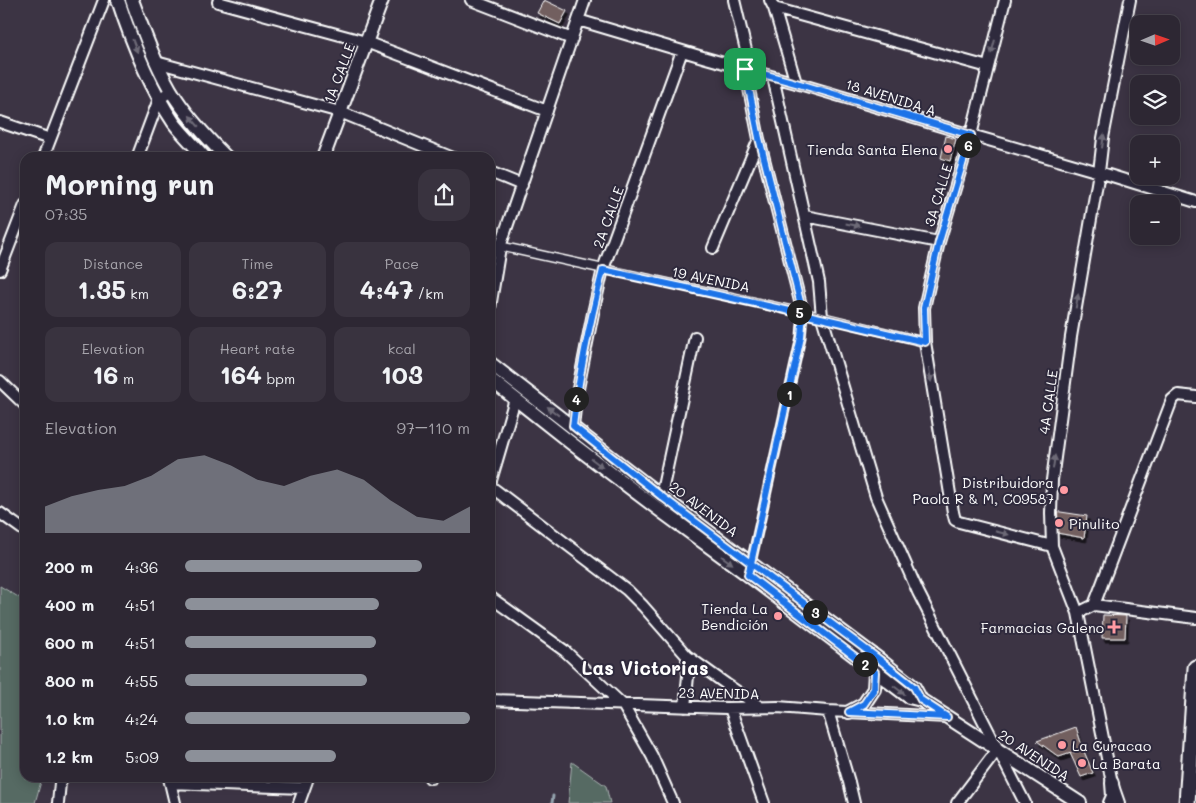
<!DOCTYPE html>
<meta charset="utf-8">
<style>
:root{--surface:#2d2733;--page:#39333f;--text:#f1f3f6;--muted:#a7a5ac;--line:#48444e;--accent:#8c9099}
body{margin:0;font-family:Mali,sans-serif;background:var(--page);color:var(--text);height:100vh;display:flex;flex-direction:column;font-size:19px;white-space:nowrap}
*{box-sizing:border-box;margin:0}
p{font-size:16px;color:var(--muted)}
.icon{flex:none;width:28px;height:28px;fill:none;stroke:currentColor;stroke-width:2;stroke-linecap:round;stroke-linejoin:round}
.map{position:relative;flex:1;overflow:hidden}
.details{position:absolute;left:20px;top:152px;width:475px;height:630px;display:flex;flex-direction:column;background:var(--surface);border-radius:15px;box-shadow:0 2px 12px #0003,0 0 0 1px var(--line)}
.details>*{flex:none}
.needle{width:32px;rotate:88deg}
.fabs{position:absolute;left:1130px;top:15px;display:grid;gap:10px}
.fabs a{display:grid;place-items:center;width:50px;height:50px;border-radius:10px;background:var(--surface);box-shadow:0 2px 12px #0003,0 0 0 1px var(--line);font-size:25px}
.pin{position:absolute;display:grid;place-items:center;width:42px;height:42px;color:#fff;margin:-21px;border-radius:10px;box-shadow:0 2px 8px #0006}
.km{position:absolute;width:25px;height:25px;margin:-12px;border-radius:50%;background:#222;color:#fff;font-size:14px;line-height:25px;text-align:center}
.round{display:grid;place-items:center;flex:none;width:52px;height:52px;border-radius:15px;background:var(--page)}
.head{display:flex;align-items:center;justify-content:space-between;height:85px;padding:0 25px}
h1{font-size:28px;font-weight:700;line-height:38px}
.metrics{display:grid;grid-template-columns:repeat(3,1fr);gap:8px;height:85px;padding:5px 25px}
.metrics div{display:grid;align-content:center;border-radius:12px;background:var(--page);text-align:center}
.metrics b{font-size:25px;font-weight:700}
.metrics small{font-size:14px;font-weight:400}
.metrics p{font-size:14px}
.chart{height:140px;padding:10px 25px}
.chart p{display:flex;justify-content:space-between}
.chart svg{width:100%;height:90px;margin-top:5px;fill:var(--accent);opacity:.7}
ul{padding:0 25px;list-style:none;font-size:16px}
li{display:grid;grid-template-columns:80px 60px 1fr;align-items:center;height:38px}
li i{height:12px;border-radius:6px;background:var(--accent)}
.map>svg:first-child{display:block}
</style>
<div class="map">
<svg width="1196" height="803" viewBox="0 0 1196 803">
<defs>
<filter id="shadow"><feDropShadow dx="2.5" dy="4" stdDeviation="0" flood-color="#0009"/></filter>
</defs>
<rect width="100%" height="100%" fill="#3c3444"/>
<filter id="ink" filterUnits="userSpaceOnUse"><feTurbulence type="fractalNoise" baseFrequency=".02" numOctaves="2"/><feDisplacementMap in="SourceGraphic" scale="10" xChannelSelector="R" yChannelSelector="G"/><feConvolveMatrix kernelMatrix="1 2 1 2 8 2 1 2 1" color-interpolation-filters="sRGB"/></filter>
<g filter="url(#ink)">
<path fill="#566a64" stroke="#aab4b2" d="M0,586L25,601V778H42L35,803H0Z
M572,762L606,786L610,803H568Z"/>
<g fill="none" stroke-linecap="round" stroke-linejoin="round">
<path stroke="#95a4af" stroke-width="3" d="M552,803L553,796"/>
</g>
<path fill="#725e5f" stroke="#fff" filter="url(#shadow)" d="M544,0L567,11L560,24L537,13Z
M946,136L956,139L950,161L941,158Z
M1054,511L1087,516L1084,538L1057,533Z
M1103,615L1126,616L1125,638H1102Z
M1076,727L1083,749L1059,757L1037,741Z
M1083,749L1093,773L1081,777L1070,753Z"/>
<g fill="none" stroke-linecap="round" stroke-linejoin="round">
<g stroke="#fff" stroke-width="11">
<path id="pedestrian" d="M490,244L822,317L925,342
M751,563L801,337L803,313"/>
</g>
<g stroke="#fff" stroke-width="14">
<path id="minor" d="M471,0L572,39
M734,0L751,71
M770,0L774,8L796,83
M1005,0L971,135L939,242L924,308L925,342L953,512L955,520L959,522L1052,546
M218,2L366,42L547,111
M774,8L988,67
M578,20L706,58L796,83L971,135L1099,172L1196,202
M156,62L340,112L453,158
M745,69L759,139L803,313
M773,77L819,282L822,317L876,497L918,592L1025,803
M0,122L50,139
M43,158L104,0
M137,158L159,99L171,91
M490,172L522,185
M805,216L939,242
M713,248L759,139
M0,270L25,205
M490,308L500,247L585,0
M0,381L25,405
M573,427L576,399L584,358L593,313L603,269L682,51
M490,484L515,399
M490,486L627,590L643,606L687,656L726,684L760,707
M661,496L695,337
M0,513L25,531
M490,597L565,651L623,705L652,756L673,803
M1094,605L1172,400L1178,395L1196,397
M1078,613L1094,605L1196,618
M490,700L726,708L778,707L828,711L947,717
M685,707L688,676L687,656
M730,708L764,803
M828,711L849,782L854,803
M169,778L175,803
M430,778H431
M170,783L304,788
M58,803L60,783L62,778
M299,803L308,778
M957,803L998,749
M1119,803L1112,783L1078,613L1052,546L1051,513L1052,480L1071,337L1099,172L1103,138L1130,0"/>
</g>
<g stroke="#fff" stroke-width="16">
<path id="tertiary" d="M118,0C132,43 149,86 174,123C183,135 195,146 205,158
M132,0C143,30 154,61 170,89C184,113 207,138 227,158
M323,158L382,0
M490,363L661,496L880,660L914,687L921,700
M490,379L571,443L658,509L748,575L909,697L921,700L1080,803
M849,712L864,704L874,689L875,672
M1110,803L1113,796L1112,783"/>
</g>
<g stroke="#fff" stroke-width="19">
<path id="secondary" d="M1187,803L1196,668"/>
</g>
<use href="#pedestrian" stroke="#2f2a3d" stroke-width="8"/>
<use href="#minor" stroke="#2f2a3d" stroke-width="10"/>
<use href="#tertiary" stroke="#2f2a3d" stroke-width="12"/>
<use href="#secondary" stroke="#2f2a3d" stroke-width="15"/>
</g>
<defs><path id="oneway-solid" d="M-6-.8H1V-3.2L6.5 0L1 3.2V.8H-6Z" transform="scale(1.25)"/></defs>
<g fill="#6d6a77">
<use href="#oneway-solid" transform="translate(135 46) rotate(69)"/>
<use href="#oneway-solid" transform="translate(993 47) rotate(105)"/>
<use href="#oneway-solid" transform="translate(194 121) rotate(-130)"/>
<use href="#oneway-solid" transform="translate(1103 141) rotate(-82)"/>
<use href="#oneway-solid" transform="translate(853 225) rotate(11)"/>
<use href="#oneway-solid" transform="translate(1077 301) rotate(-80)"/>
<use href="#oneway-solid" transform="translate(930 375) rotate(81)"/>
<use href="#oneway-solid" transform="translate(553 411) rotate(-142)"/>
<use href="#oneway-solid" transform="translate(1054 462) rotate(-82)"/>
<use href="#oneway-solid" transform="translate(597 463) rotate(37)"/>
<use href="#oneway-solid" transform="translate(1002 533) rotate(14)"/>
<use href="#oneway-solid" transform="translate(727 560) rotate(36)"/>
<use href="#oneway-solid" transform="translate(899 690) rotate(37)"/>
</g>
</g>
<g fill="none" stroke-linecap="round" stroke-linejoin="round" filter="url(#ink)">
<g stroke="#fff" stroke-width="10">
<path id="route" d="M745,69L759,138L803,313L801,337L751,563L748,575L875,672L874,689L864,704L849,712L947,717L921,700L914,687L880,660L661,496L573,426C579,374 590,321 603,270C711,293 818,317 925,342L924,308L939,242L971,135L796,83L745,69"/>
</g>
<use href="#route" stroke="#1a73e8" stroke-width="6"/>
</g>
<g fill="#ff9aa2" stroke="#2f2a3d" stroke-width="2">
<circle cx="948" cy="149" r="5"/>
<circle cx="1064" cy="490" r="5"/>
<circle cx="1059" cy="523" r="5"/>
<circle cx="778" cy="616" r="5"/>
<path d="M1111.5 619.5h5v5h5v5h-5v5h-5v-5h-5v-5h5z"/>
<circle cx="1062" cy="745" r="5"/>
<circle cx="1082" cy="763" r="5"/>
</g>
<g text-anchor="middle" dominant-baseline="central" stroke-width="4" stroke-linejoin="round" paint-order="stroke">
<g font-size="14" fill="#fff" stroke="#2f2a3d">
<text transform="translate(339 73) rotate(-69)">1A CALLE</text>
<text transform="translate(891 97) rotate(17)">18 AVENIDA A</text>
<text transform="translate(938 195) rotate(-73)">3A CALLE</text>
<text transform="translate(608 217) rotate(-70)">2A CALLE</text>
<text transform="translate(711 279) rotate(12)">19 AVENIDA</text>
<text transform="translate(1048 402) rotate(-82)">4A CALLE</text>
<text transform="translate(704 509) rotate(37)">20 AVENIDA</text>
<text transform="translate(719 693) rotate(1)">23 AVENIDA</text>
<text transform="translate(1034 755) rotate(33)">20 AVENIDA</text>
</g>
<g font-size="14" fill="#fff" stroke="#2f2a3d" text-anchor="end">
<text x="938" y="149">Tienda Santa Elena</text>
<text x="1054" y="482">Distribuidora<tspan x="1054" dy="16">Paola R &amp; M, C09587</tspan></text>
<text x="1069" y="523" text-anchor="start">Pinulito</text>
<text x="768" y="608">Tienda La<tspan x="768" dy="16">Bendición</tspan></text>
<text x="1104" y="627">Farmacias Galeno</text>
<text x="1072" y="745" text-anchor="start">La Curacao</text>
<text x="1092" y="763" text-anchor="start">La Barata</text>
</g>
<g font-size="19" font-weight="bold" fill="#fff" stroke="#2f2a3d">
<text x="645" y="667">Las Victorias</text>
</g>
</g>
</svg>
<div class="fabs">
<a><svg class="needle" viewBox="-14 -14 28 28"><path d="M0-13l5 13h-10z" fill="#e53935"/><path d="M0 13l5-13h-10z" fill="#a7a5ac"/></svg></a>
<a><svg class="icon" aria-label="layers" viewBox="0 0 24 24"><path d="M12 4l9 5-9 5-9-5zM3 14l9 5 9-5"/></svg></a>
<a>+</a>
<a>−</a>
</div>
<div class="pin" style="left:745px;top:69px;background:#1e9e55"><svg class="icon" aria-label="arrive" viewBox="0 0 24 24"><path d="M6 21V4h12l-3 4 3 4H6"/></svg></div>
<b class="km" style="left:789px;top:394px">1</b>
<b class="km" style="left:865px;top:664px">2</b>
<b class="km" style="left:815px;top:612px">3</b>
<b class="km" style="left:576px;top:399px">4</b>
<b class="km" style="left:799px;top:312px">5</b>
<b class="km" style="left:968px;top:145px">6</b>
<section class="details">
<div class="head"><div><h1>Morning run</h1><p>07:35</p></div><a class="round"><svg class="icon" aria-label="share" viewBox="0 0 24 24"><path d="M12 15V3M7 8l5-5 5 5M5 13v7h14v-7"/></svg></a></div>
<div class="metrics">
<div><p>Distance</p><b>1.35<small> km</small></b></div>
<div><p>Time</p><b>6:27</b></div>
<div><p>Pace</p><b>4:47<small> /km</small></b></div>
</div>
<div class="metrics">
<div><p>Elevation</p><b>16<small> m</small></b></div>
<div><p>Heart rate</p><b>164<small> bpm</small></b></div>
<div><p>kcal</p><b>103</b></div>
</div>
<div class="chart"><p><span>Elevation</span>97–110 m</p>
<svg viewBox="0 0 160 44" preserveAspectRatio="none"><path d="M0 44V31L10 26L20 23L30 21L40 16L50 8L60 6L70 11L80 18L90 21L100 16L110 13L120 18L130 28L140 36L150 38L160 31V44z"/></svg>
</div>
<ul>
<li><b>200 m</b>4:36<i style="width:83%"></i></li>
<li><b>400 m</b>4:51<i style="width:68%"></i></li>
<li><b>600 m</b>4:51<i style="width:67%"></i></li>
<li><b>800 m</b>4:55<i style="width:64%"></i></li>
<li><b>1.0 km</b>4:24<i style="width:100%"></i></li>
<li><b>1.2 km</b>5:09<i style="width:53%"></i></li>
</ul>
</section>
</div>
